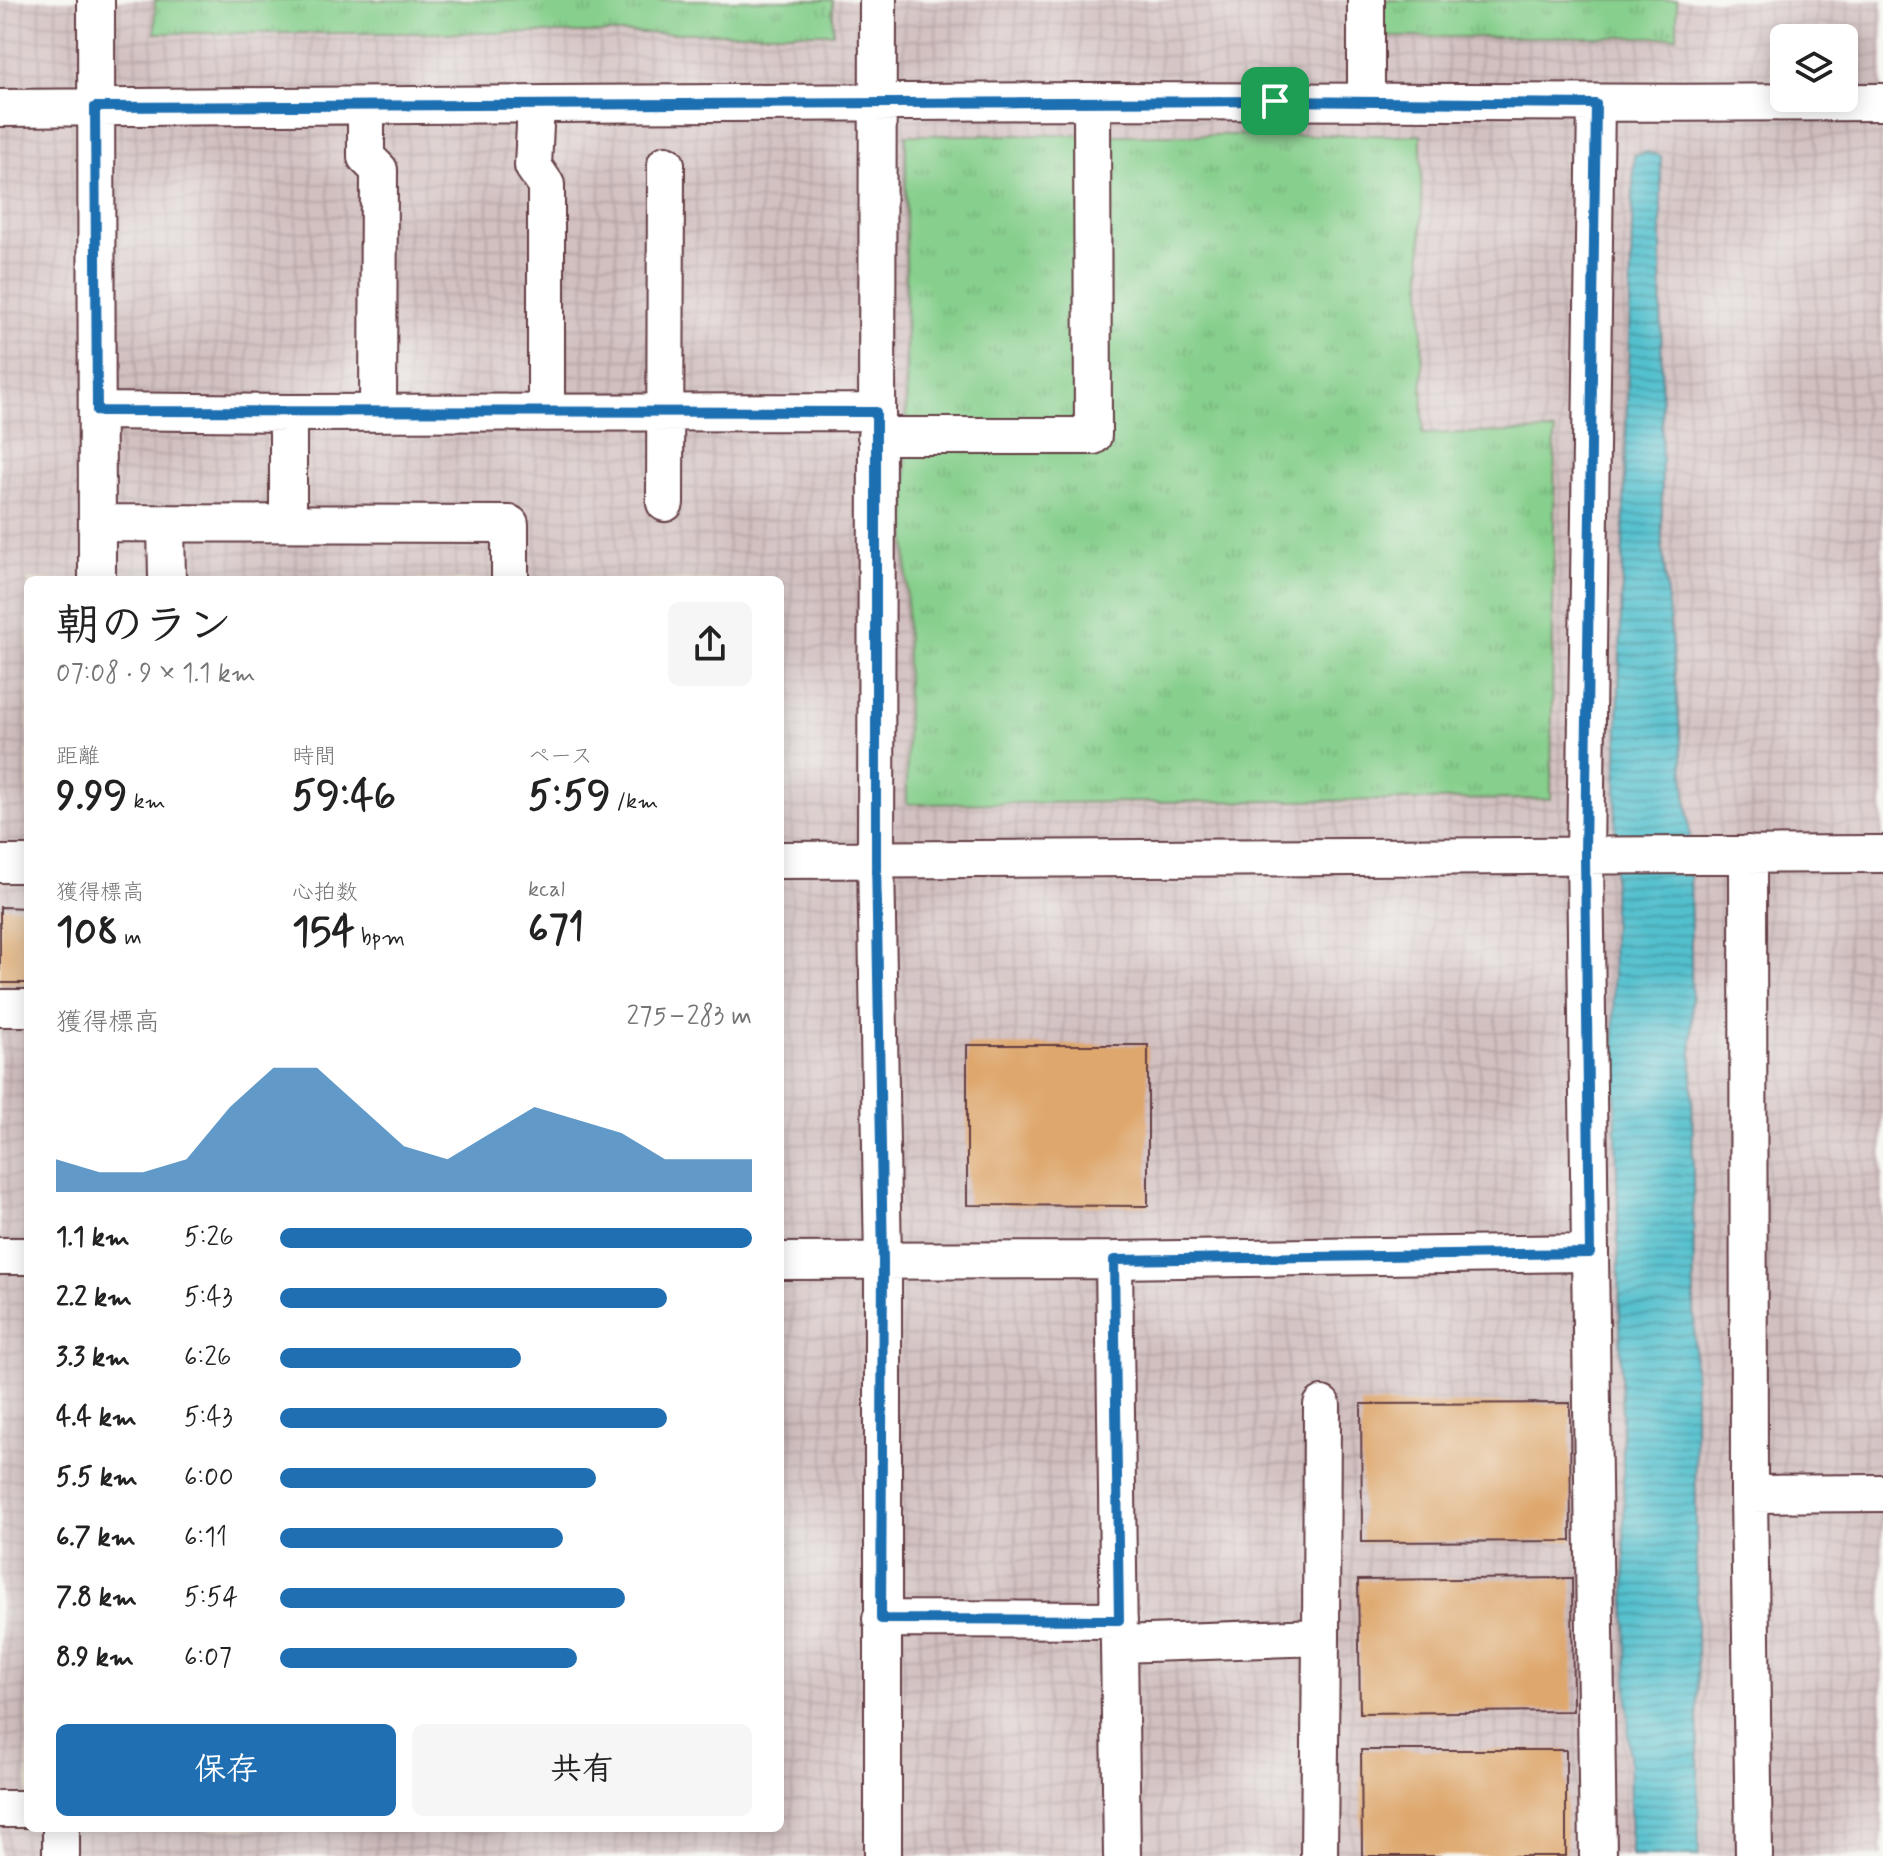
<!DOCTYPE html>
<html lang="ja">
<meta charset="utf-8">
<style>
:root{--surface:#fff;--page:#f6f6f6;--text:#222;--muted:#767676;--accent:#1f6fb2}
body{margin:0;font-family:Mynerve,"Klee One",sans-serif;background:var(--page);color:var(--text);height:100vh;display:flex;flex-direction:column;font-size:30px;white-space:nowrap}
*{box-sizing:border-box;margin:0}
p{font-size:26px;color:var(--muted)}
.icon{flex:none;width:44px;height:44px;fill:none;stroke:currentColor;stroke-width:2;stroke-linecap:round;stroke-linejoin:round}
.map{position:relative;flex:1;overflow:hidden}
.details{position:absolute;left:24px;top:576px;width:760px;height:1256px;display:flex;flex-direction:column;background:var(--surface);border-radius:12px;box-shadow:0 4px 20px #0003}
.details>*{flex:none}
.fabs{position:absolute;left:1770px;top:24px;display:grid;gap:16px}
.fabs a{display:grid;place-items:center;width:88px;height:88px;border-radius:12px;background:var(--surface);box-shadow:0 4px 20px #0003;font-size:40px}
.pin{position:absolute;display:grid;place-items:center;width:68px;height:68px;color:#fff;margin:-34px;border-radius:16px;box-shadow:0 4px 12px #0006}
.round{display:grid;place-items:center;flex:none;width:84px;height:84px;border-radius:12px;background:var(--page)}
.summary{display:flex;align-items:center;justify-content:space-between;height:136px;padding:0 32px}
h1{font-size:44px;font-weight:700;line-height:60px}
.metrics{display:grid;grid-template-columns:repeat(3,1fr);gap:12px;height:136px;padding:8px 32px}
.metrics div{display:grid;align-content:center}
.metrics b{font-size:40px;font-weight:700}
.metrics small{font-size:22px;font-weight:400}
.metrics p{font-size:22px}
.chart{height:224px;padding:16px 32px}
.chart p{display:flex;justify-content:space-between}
.chart svg{width:100%;height:144px;margin-top:8px;fill:var(--accent);opacity:.7}
.primary-button{display:flex;gap:16px;margin-top:auto;padding:16px 32px}
.primary-button a{flex:1;height:92px;border-radius:12px;background:var(--accent);color:#fff;font-size:32px;font-weight:700;line-height:92px;text-align:center}
.primary-button a+a{background:var(--page);color:var(--text)}
ul{padding:0 32px;list-style:none;font-size:26px}
li{display:grid;grid-template-columns:128px 96px 1fr;align-items:center;height:60px}
li i{height:20px;border-radius:10px;background:var(--accent)}
.map>svg:first-child{display:block}
</style>
<div class="map">
<svg width="1883" height="1856" viewBox="0 0 1883 1856">
<defs>
<pattern id="industrial-grid" width="8" height="8" patternUnits="userSpaceOnUse" patternTransform="scale(2)"><rect width="8" height="8" fill="#d2bfc0"/><path d="M0 4h8M4 0v8" fill="none" stroke="#b6a4a5"/></pattern>
<pattern id="grass-tufts" width="24" height="20" patternUnits="userSpaceOnUse" patternTransform="scale(2)"><rect width="24" height="20" fill="#86cf8c"/><path d="M3 7l-1-3M5 7V3M7 7l1-3M15 17l-1-3M17 17v-4M19 17l1-3" fill="none" stroke="#75b179"/></pattern>
<pattern id="water-rules" width="6" height="5" patternUnits="userSpaceOnUse" patternTransform="scale(2)"><rect width="6" height="5" fill="#53c0cd"/><path d="M0 2.5h6" fill="none" stroke="#479ba7"/></pattern>
</defs>
<rect width="100%" height="100%" fill="#f6f6f2"/>
<filter id="ink" filterUnits="userSpaceOnUse"><feTurbulence type="fractalNoise" baseFrequency=".0125" numOctaves="2"/><feDisplacementMap in="SourceGraphic" scale="16" xChannelSelector="R" yChannelSelector="G"/><feConvolveMatrix kernelMatrix="1 2 1 2 8 2 1 2 1" color-interpolation-filters="sRGB"/></filter>
<filter id="wash" filterUnits="userSpaceOnUse"><feTurbulence type="fractalNoise" baseFrequency=".006" numOctaves="4" result="noise"/><feDisplacementMap in="SourceGraphic" scale="32" xChannelSelector="R" yChannelSelector="G"/><feGaussianBlur stdDeviation="1.8" result="paint"/><feColorMatrix in="noise" values="0 0 0 0 0 0 0 0 0 0 0 0 0 0 0 0 0 1.4 0 .05"/><feComposite in="paint" operator="in"/></filter>
<g filter="url(#wash)">
<rect width="100%" height="100%" fill="#eee6cd"/>
<path fill="url(#industrial-grid)" fill-rule="evenodd" d="M0,0H1883V1856H0ZM1784,38H1844V98H1784ZM28,580H780V1828H28Z"/>
<path fill="url(#grass-tufts)" stroke="#68775c" stroke-width="2" d="M155,0H833V33H155Z
M1378,0H1677V37H1378Z
M906,135H1421L1423,434L1555,431L1551,799L907,804Z"/>
<path fill="url(#water-rules)" stroke="#4e707c" stroke-width="2" d="M1647,152L1661,156L1662,541L1690,836L1699,1856H1631L1612,937L1634,155Z"/>
<g id="blocks">
<path fill="#dea76d" d="M0,907L28,908V983H0Z
M967,1045H1148V1206L967,1205Z
M1570,1403L1571,1541L1362,1542L1361,1404Z
M1572,1578L1573,1711L1360,1713L1358,1580Z
M1361,1750H1566V1856H1362Z"/>
</g>
</g>
<g filter="url(#ink)">
<use href="#blocks" fill-opacity="0" stroke="#633d43" stroke-width="2"/>
<g fill="none" stroke-linecap="round" stroke-linejoin="round">
<g stroke="#633d43" stroke-width="40">
<path id="minor" d="M96,0L97,580
M878,0L876,860L883,1262V1856
M1366,0V101
M536,105L533,166L546,185V412
M366,106V157L379,170L378,412
M0,108C363,106 725,102 1088,101C1353,101 1618,104 1883,102
M97,411L288,413V523
M288,413L876,412
M876,436H1093L1092,101
M665,503L666,164
M97,523L510,524V580
M166,523L167,580
M1748,854L1749,1494L1754,1856
M780,860L1883,854
M0,864H28
M0,1008H28
M1590,1253L1598,1856
M0,1256H28
M1114,1260L1119,1644L1321,1637L1319,1856
M780,1261L1114,1260L1590,1253L1585,854L1596,104
M1749,1494L1883,1493
M881,1619L1119,1620
M1321,1637L1322,1405
M1119,1644L1122,1856
M0,1809H28
M61,1856V1828"/>
</g>
<use href="#minor" stroke="#fff" stroke-width="36"/>
</g>
</g>
<g fill="none" stroke-linecap="round" stroke-linejoin="round" filter="url(#ink)">
<g stroke="#fff" stroke-width="16">
<path id="route" d="M1275,101L1596,104L1585,854L1590,1253L1114,1260L1119,1620L881,1619L883,1262L876,860V412L97,411L95,107Z"/>
</g>
<use href="#route" stroke="#1f6fb2" stroke-width="10"/>
</g>
</svg>
<div class="fabs">
<a><svg class="icon" aria-label="layers" viewBox="0 0 24 24"><path d="M12 4l9 5-9 5-9-5zM3 14l9 5 9-5"/></svg></a>
</div>
<div class="pin" style="left:1275px;top:101px;background:#1e9e55"><svg class="icon" aria-label="arrive" viewBox="0 0 24 24"><path d="M6 21V4h12l-3 4 3 4H6"/></svg></div>
<section class="details">
<div class="summary"><div><h1>朝のラン</h1><p>07:08 · 9 × 1.1 km</p></div><a class="round"><svg class="icon" aria-label="share" viewBox="0 0 24 24"><path d="M12 15V3M7 8l5-5 5 5M5 13v7h14v-7"/></svg></a></div>
<div class="metrics">
<div><p>距離</p><b>9.99<small> km</small></b></div>
<div><p>時間</p><b>59:46</b></div>
<div><p>ペース</p><b>5:59<small> /km</small></b></div>
</div>
<div class="metrics">
<div><p>獲得標高</p><b>108<small> m</small></b></div>
<div><p>心拍数</p><b>154<small> bpm</small></b></div>
<div><p>kcal</p><b>671</b></div>
</div>
<div class="chart"><p><span>獲得標高</span>275–283 m</p>
<svg viewBox="0 0 160 44" preserveAspectRatio="none"><path d="M0 44V34L10 38L20 38L30 34L40 18L50 6L60 6L70 18L80 30L90 34L100 26L110 18L120 22L130 26L140 34L150 34L160 34V44z"/></svg>
</div>
<ul>
<li><b>1.1 km</b>5:26<i style="width:100%"></i></li>
<li><b>2.2 km</b>5:43<i style="width:82%"></i></li>
<li><b>3.3 km</b>6:26<i style="width:51%"></i></li>
<li><b>4.4 km</b>5:43<i style="width:82%"></i></li>
<li><b>5.5 km</b>6:00<i style="width:67%"></i></li>
<li><b>6.7 km</b>6:11<i style="width:60%"></i></li>
<li><b>7.8 km</b>5:54<i style="width:73%"></i></li>
<li><b>8.9 km</b>6:07<i style="width:63%"></i></li>
</ul>
<div class="primary-button"><a>保存</a><a>共有</a></div>
</section>
</div>
